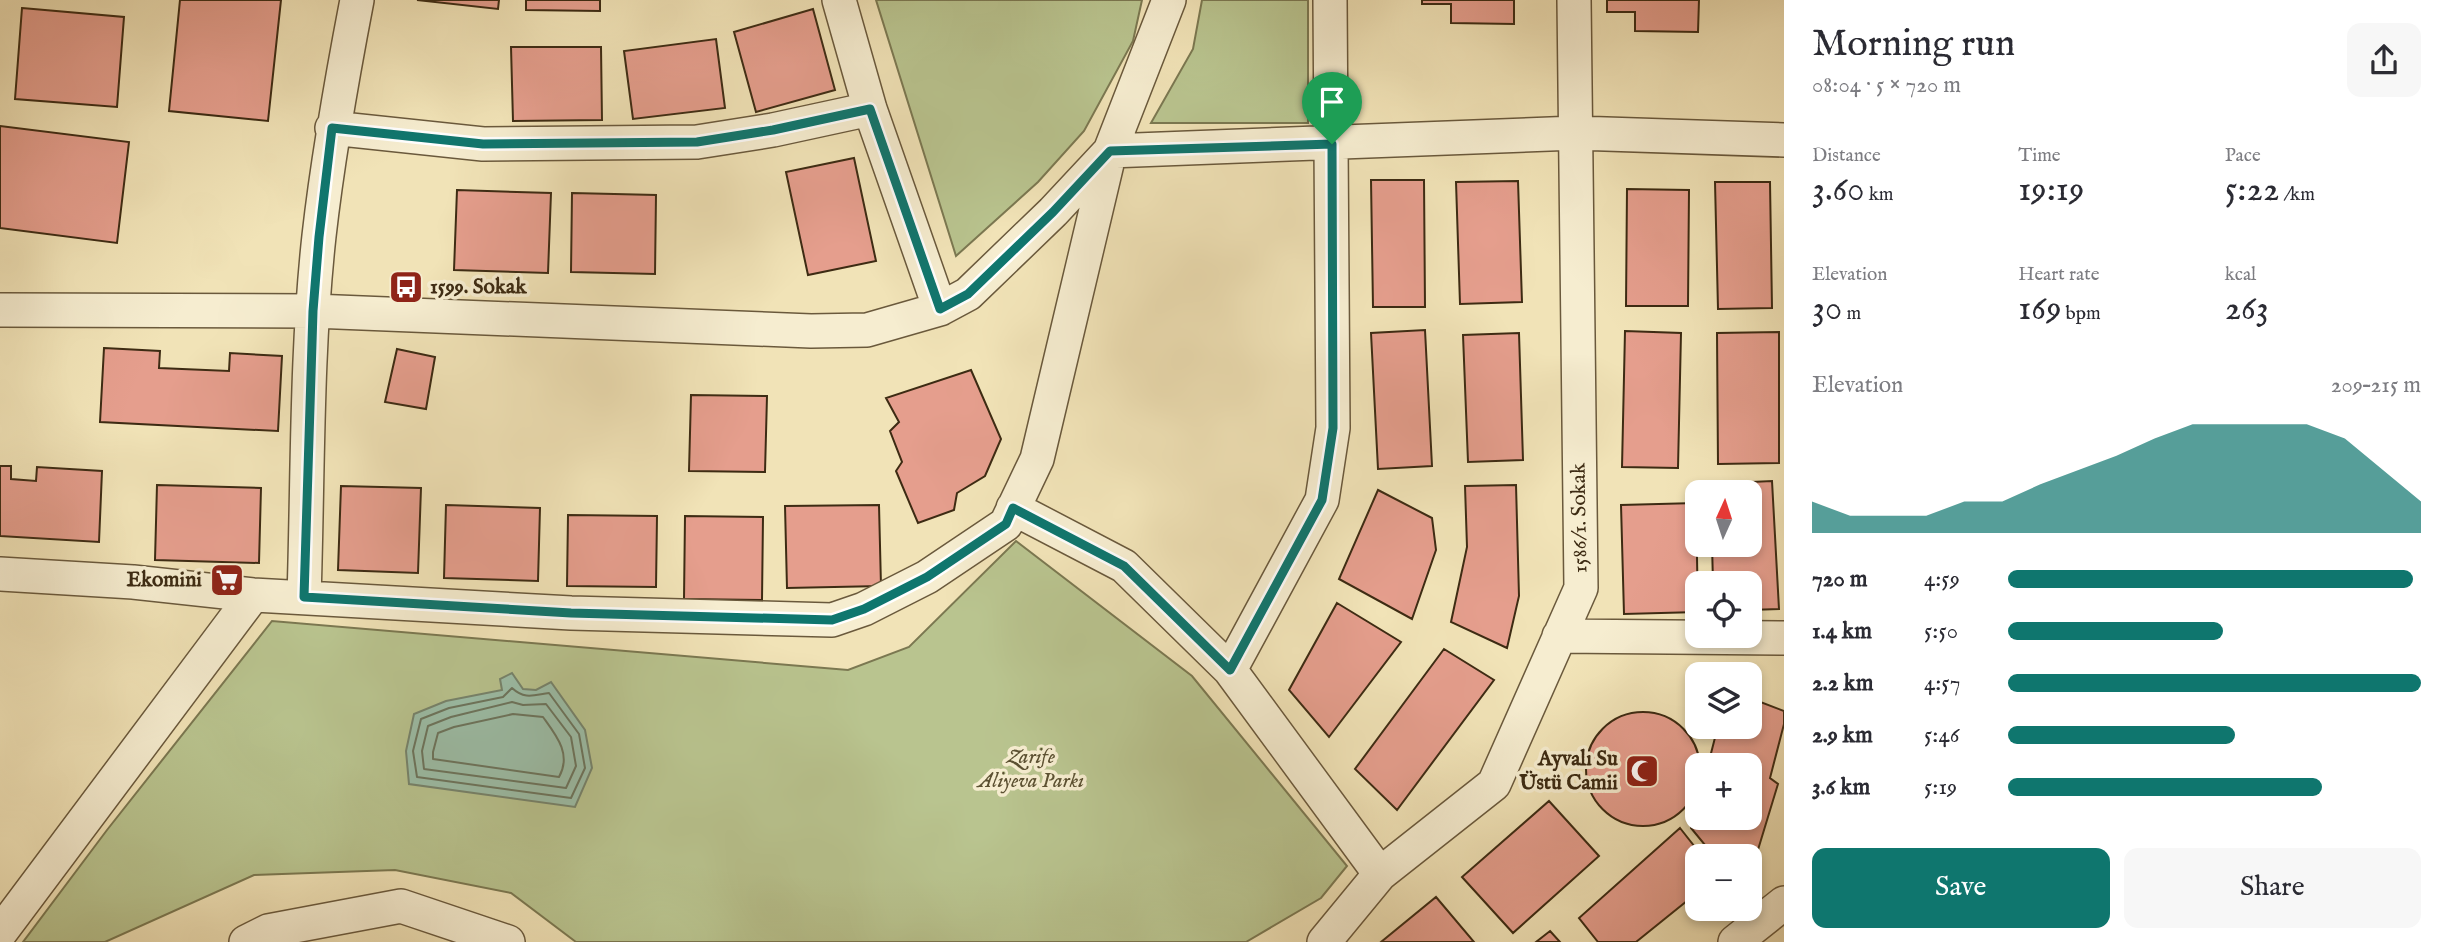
<!DOCTYPE html>
<meta charset="utf-8">
<style>
:root{--surface:#fff;--page:#f7f7f7;--text:#2b2b33;--muted:#7c7c81;--accent:#0f766e}
body{margin:0;font-family:"IM FELL English",serif;background:var(--page);color:var(--text);height:100vh;display:flex;flex-direction:column;font-size:26px;white-space:nowrap}
*{box-sizing:border-box;margin:0}
p{font-size:23px;color:var(--muted)}
.icon{flex:none;width:38px;height:38px;fill:none;stroke:currentColor;stroke-width:2;stroke-linecap:round;stroke-linejoin:round}
.map{position:relative;flex:1;overflow:hidden}
.details{display:flex;flex-direction:column;background:var(--surface);width:665px}
.details>*{flex:none}
.needle{width:46px;rotate:3deg}
.fabs{position:absolute;left:1685px;top:480px;display:grid;gap:14px}
.fabs a{display:grid;place-items:center;width:77px;height:77px;border-radius:14px;background:var(--surface);box-shadow:0 4px 10px #0003;font-size:35px}
.pin{position:absolute;display:grid;place-items:center;width:60px;height:60px;color:#fff;margin:-72px -30px;border-radius:50% 50% 50% 0;rotate:-45deg;box-shadow:0 0 7px #0007}
.pin .icon{rotate:45deg}
.round{display:grid;place-items:center;flex:none;width:74px;height:74px;border-radius:14px;background:var(--page)}
.summary{display:flex;align-items:center;justify-content:space-between;height:119px;padding:0 28px}
h1{font-size:38px;font-weight:600;line-height:52px}
.metrics{display:grid;grid-template-columns:repeat(3,1fr);gap:10px;height:119px;padding:7px 28px}
.metrics div{display:grid;align-content:center}
.metrics b{font-size:35px;font-weight:600}
.metrics small{font-size:19px;font-weight:400}
.metrics p{font-size:19px}
.chart{height:196px;padding:14px 28px}
.chart p{display:flex;justify-content:space-between}
.chart svg{width:100%;height:126px;margin-top:7px;fill:var(--accent);opacity:.7}
.cta{display:flex;gap:14px;margin-top:auto;padding:14px 28px}
.cta a{flex:1;height:80px;border-radius:14px;background:var(--accent);color:#fff;font-size:28px;font-weight:600;line-height:80px;text-align:center}
.cta a+a{background:var(--page);color:var(--text)}
ul{padding:0 28px;list-style:none;font-size:23px}
li{display:grid;grid-template-columns:112px 84px 1fr;align-items:center;height:52px}
li i{height:18px;border-radius:9px;background:var(--accent)}
main{display:flex;flex:1;min-height:0}
.map>svg:first-child{display:block}
</style>
<main>
<div class="map">
<svg width="1784" height="942" viewBox="0 0 1784 942">
<rect width="100%" height="100%" fill="#f1e3b7"/>
<filter id="stains"><feTurbulence type="fractalNoise" baseFrequency=".00286" numOctaves="4"/><feColorMatrix values="0 0 0 0 .2 0 0 0 0 .09 0 0 0 0 .02 0 0 0 .5 -.17"/></filter>
<radialGradient id="worn" r=".72"><stop offset=".6" stop-color="#630" stop-opacity="0"/><stop offset="1" stop-color="#630" stop-opacity=".3"/></radialGradient>
<path fill="#b9c48f" stroke="#7b7851" stroke-width="2" d="M876,0H1142L1133,41L1084,131L1038,182L956,256Z
M1202,0H1308V123H1151L1193,49Z
M1016,541L1192,676L1347,866L1321,898L1246,942H576L511,893L395,870L254,875L105,942H23L107,830L272,621L848,670L909,647Z"/>
<path fill="#9cbfa9" stroke="#76846d" stroke-width="2" d="M512,673L523,689L536,690L551,682L585,730L592,768L575,807L409,784L406,751L414,714L446,701L502,690L500,679Z"/>
<g fill="none" stroke-linecap="round" stroke-linejoin="round">
<path stroke="#6c755e" stroke-width="2" d="M512,688C525,700 534,695 549,693L579,734L585,768L571,798L417,777L413,751L421,719L449,708L503,697Z
M512,702L523,705L546,704L571,737L576,766L566,788L424,769L422,751L428,726L451,717Z
M513,714L543,717C556,735 572,754 559,777L433,759V752L438,733L454,727Z"/>
</g>
<path fill="#e59e8d" stroke="#3d2b13" stroke-width="2" d="M180,0H281L268,121L169,111Z
M417,0H499L498,9Z
M526,0H600V11L526,10Z
M1422,0H1514V24L1451,23V4H1422Z
M1607,0H1699L1698,32L1635,31V12H1607Z
M22,8L124,17L117,107L15,99Z
M813,9L835,90L756,112L734,32Z
M716,39L725,108L633,119L624,51Z
M511,47H601L602,120L513,121Z
M0,126L129,142L117,243L0,228Z
M854,158L876,261L808,275L786,172Z
M1371,180H1424L1425,307H1373Z
M1518,181L1522,302L1460,304L1456,182Z
M1715,182H1770L1772,308L1718,309Z
M1627,189L1689,190L1688,306H1626Z
M457,190L551,193L548,273L454,270Z
M572,193L656,195L655,274L571,272Z
M1425,330L1432,466L1378,469L1371,333Z
M1625,331L1681,333L1678,468L1622,467Z
M1779,332V463L1718,464L1717,333Z
M1519,333L1523,460L1468,462L1463,335Z
M104,348L160,351L159,368L229,371L230,353L282,356L278,431L100,422Z
M397,349L435,357L426,409L385,402Z
M971,370L1001,439L985,476L957,493L954,510L918,523L896,471L902,462L890,431L899,422L886,398Z
M691,395L767,396L765,472L689,471Z
M0,466H11V479L36,481L37,467L102,471L99,542L0,536Z
M1772,481L1779,609L1750,610V583H1713L1712,544H1750V492H1709V484Z
M157,485L261,488L259,563L155,560Z
M1516,485L1519,596L1507,648L1451,622L1467,547L1465,486Z
M341,486L421,488L418,573L338,570Z
M1378,490L1432,518L1436,550L1412,619L1339,579Z
M1696,503L1698,612L1624,614L1621,505Z
M446,505L540,508L538,581L444,578Z
M879,505L881,586L787,588L785,506Z
M568,515L657,516L656,587L567,586Z
M685,516L763,517L762,600L684,599Z
M1337,603L1401,642L1329,737L1289,690Z
M1444,649L1494,680L1397,810L1355,769Z
M1750,698L1784,711V724L1770,778L1778,784L1757,853L1750,860V856H1714L1691,828L1698,804V817H1750V765H1708L1718,726H1750Z
M1586 769a57 57 0 1 1 114 0a57 57 0 1 1-114 0Z
M1549,801L1599,856L1513,933L1462,877Z
M1680,828L1702,856H1698V892L1636,942H1598L1579,918Z
M1436,897L1474,942H1381Z
M1550,931L1560,942H1536Z"/>
<g fill="none" stroke-linecap="round" stroke-linejoin="round">
<g stroke="#6a593c" stroke-width="36">
<path id="street" d="M839,0L870,109L940,309
M1330,0L1333,428L1322,500L1230,670L1380,874
M332,128L483,144L697,142L773,130L870,109
M0,310L313,311L811,331L867,330L940,309L968,294L1053,212L1110,151L1576,133L1784,140
M1013,508L1124,566L1230,670
M0,574L133,582L253,595L571,613L832,620L864,609L927,577L1006,524L1037,459L1110,151L1169,0
M304,597C308,477 306,355 319,236C328,156 342,78 357,0
M1559,636L1784,638
M0,933L253,595
M246,942L268,931L401,906L508,942
M1324,942L1380,874L1494,784L1581,588L1574,0
M1735,942L1784,903"/>
</g>
<use href="#street" stroke="#f6edd0" stroke-width="33"/>
</g>
<g fill="none" stroke-linecap="round" stroke-linejoin="round">
<g stroke="#fff" stroke-width="14">
<path id="route" d="M870,109L940,309L968,294L1053,212L1110,151L1332,144L1333,428L1322,500L1230,670L1124,566L1013,508L1006,524L927,577L864,609L832,620L571,613L304,597L313,311L319,237L332,128L483,144L697,142L773,130Z"/>
</g>
<use href="#route" stroke="#0f766e" stroke-width="9"/>
</g>
<defs>
<g id="bus-square" transform="scale(1.75)"><rect x="-9" y="-9" width="18" height="18" rx="4" fill="#8f2418" stroke="#f6edd0"/><path d="M-5-6H5V4H4V6H2V4H-2V6H-4V4H-5ZM-3.5-4V0h7V-4ZM-3.5 1.2v1.5H-2V1.2ZM2 1.2v1.5H3.5V1.2Z" fill="#fff"/></g>
<g id="supermarket-square" transform="scale(1.75)"><rect x="-9" y="-9" width="18" height="18" rx="4" fill="#8f2418" stroke="#f6edd0"/><path d="M-6-5.5h2.5l.6 2H6L4.5 2H-2.5L-4.4-4H-6ZM-1.5 3.2a1.3 1.3 0 1 0 .1 0ZM3 3.2a1.3 1.3 0 1 0 .1 0Z" fill="#fff"/></g>
<g id="mosque-square" transform="scale(1.75)"><rect x="-9" y="-9" width="18" height="18" rx="4" fill="#8f2418" stroke="#f6edd0"/><path d="M3.5-4.9A6 6 0 1 0 3.5 4.9A5 5 0 1 1 3.5-4.9Z" fill="#fff"/></g>
</defs>
<g fill-rule="evenodd">
<use href="#bus-square" x="406" y="287"/>
<use href="#supermarket-square" x="227" y="580"/>
<use href="#mosque-square" x="1642" y="771"/>
</g>
<g text-anchor="middle" dominant-baseline="central" stroke-width="7" stroke-linejoin="round" paint-order="stroke">
<g font-size="21" font-weight="bold" fill="#3d2b13" stroke="#f6edd0" text-anchor="end">
<text x="430" y="287" text-anchor="start">1599. Sokak</text>
<text x="202" y="580">Ekomini</text>
<text x="1618" y="759">Ayvalı Su<tspan x="1618" dy="24">Üstü Camii</tspan></text>
</g>
<g font-size="21" fill="#3d2b13" stroke="#f6edd0">
<text transform="translate(1580 518) rotate(-91)">1586/1. Sokak</text>
</g>
<g font-size="21" font-style="italic" fill="#5c5132" stroke="#f6edd0">
<text x="1031" y="757">Zarife<tspan x="1031" dy="24">Aliyeva Parkı</tspan></text>
</g>
</g>
<rect width="100%" height="100%" filter="url(#stains)"/>
<rect width="100%" height="100%" fill="url(#worn)"/>
</svg>
<div class="fabs">
<a><svg class="needle" viewBox="-14 -14 28 28"><path d="M0-13l5 13h-10z" fill="#e53935"/><path d="M0 13l5-13h-10z" fill="#7c7c81"/></svg></a>
<a><svg class="icon" aria-label="locate" viewBox="0 0 24 24"><circle cx="12" cy="12" r="6"/><path d="M12 2v4M12 18v4M2 12h4M18 12h4"/></svg></a>
<a><svg class="icon" aria-label="layers" viewBox="0 0 24 24"><path d="M12 4l9 5-9 5-9-5zM3 14l9 5 9-5"/></svg></a>
<a>+</a>
<a>−</a>
</div>
<div class="pin" style="left:1332px;top:144px;background:#1e9e55"><svg class="icon" aria-label="arrive" viewBox="0 0 24 24"><path d="M6 21V4h12l-3 4 3 4H6"/></svg></div>
</div>
<section class="details">
<div class="summary"><div><h1>Morning run</h1><p>08:04 · 5 × 720 m</p></div><a class="round"><svg class="icon" aria-label="share" viewBox="0 0 24 24"><path d="M12 15V3M7 8l5-5 5 5M5 13v7h14v-7"/></svg></a></div>
<div class="metrics">
<div><p>Distance</p><b>3.60<small> km</small></b></div>
<div><p>Time</p><b>19:19</b></div>
<div><p>Pace</p><b>5:22<small> /km</small></b></div>
</div>
<div class="metrics">
<div><p>Elevation</p><b>30<small> m</small></b></div>
<div><p>Heart rate</p><b>169<small> bpm</small></b></div>
<div><p>kcal</p><b>263</b></div>
</div>
<div class="chart"><p><span>Elevation</span>209–215 m</p>
<svg viewBox="0 0 160 44" preserveAspectRatio="none"><path d="M0 44V33L10 38L20 38L30 38L40 33L50 33L60 27L70 22L80 17L90 11L100 6L110 6L120 6L130 6L140 11L150 22L160 33V44z"/></svg>
</div>
<ul>
<li><b>720 m</b>4:59<i style="width:98%"></i></li>
<li><b>1.4 km</b>5:50<i style="width:52%"></i></li>
<li><b>2.2 km</b>4:57<i style="width:100%"></i></li>
<li><b>2.9 km</b>5:46<i style="width:55%"></i></li>
<li><b>3.6 km</b>5:19<i style="width:76%"></i></li>
</ul>
<div class="cta"><a>Save</a><a>Share</a></div>
</section>
</main>
